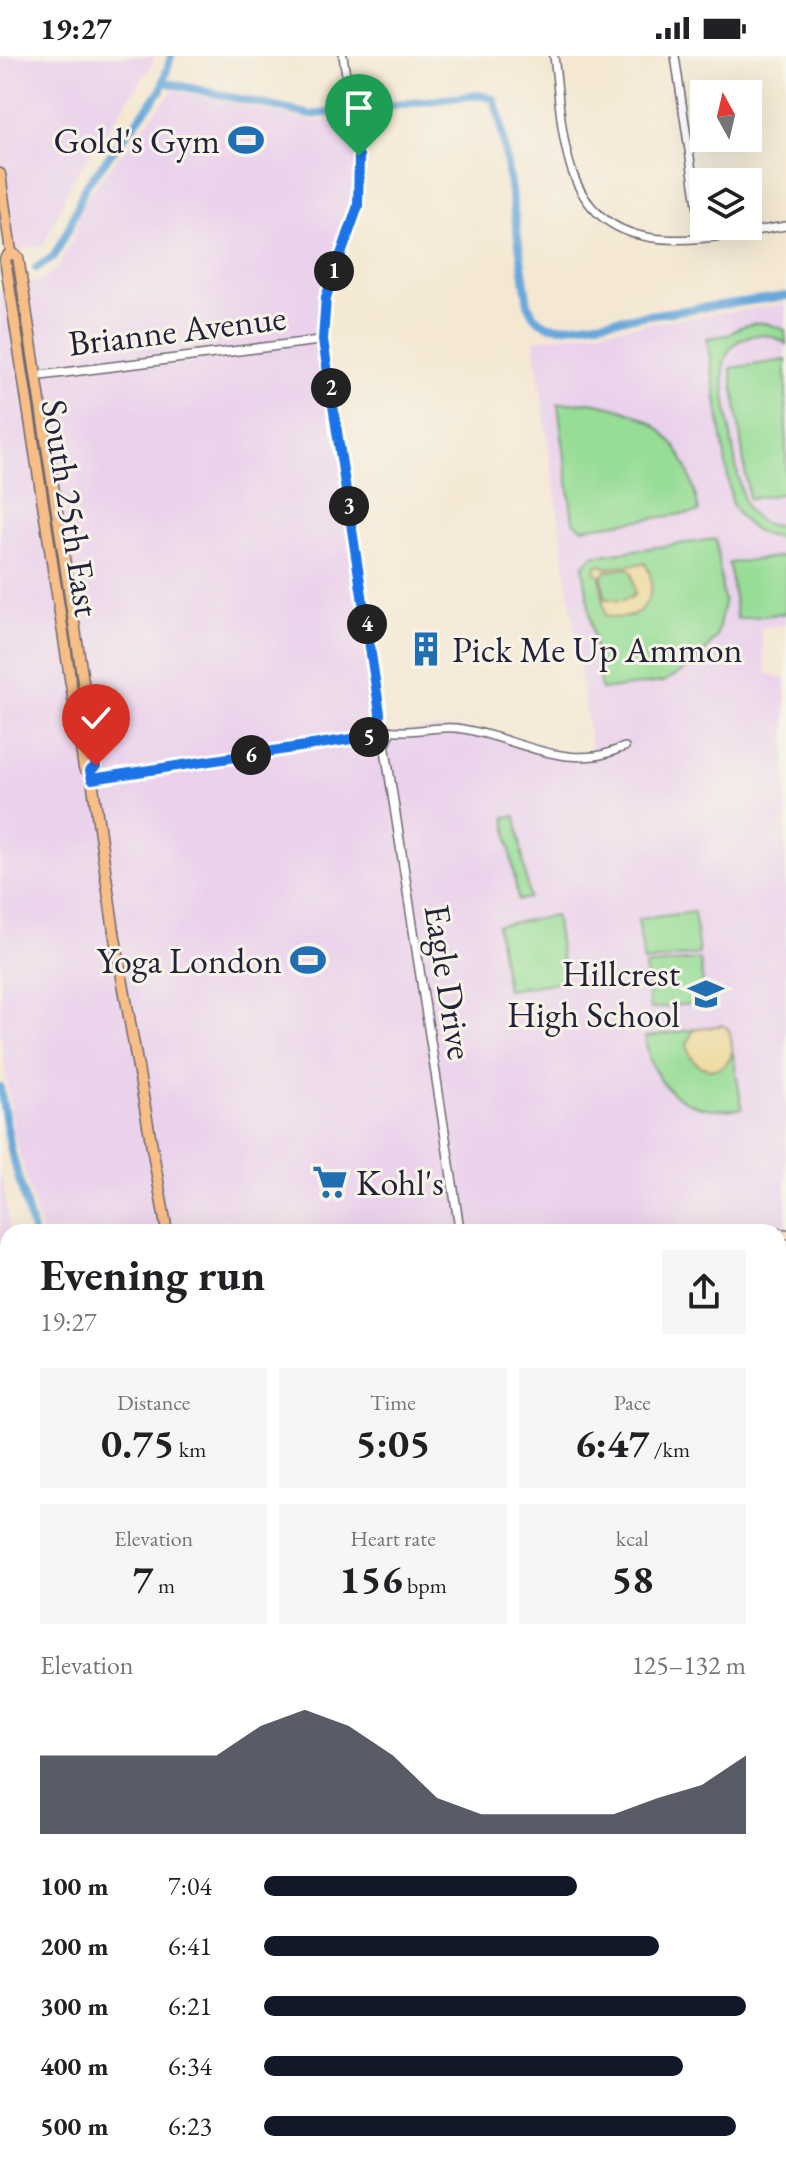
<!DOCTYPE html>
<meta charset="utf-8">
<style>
:root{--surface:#fff;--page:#f6f6f6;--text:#202124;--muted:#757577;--accent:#111827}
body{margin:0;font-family:"EB Garamond",serif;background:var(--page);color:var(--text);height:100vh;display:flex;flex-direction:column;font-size:30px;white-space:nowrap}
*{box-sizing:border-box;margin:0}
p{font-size:26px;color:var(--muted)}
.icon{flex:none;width:44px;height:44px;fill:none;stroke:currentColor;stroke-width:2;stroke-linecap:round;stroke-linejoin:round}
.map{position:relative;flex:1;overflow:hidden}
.sheet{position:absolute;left:0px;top:1168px;width:786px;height:950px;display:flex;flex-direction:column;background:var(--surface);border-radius:24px 24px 0 0;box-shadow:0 8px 32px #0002}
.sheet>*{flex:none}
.needle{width:52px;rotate:352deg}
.buttons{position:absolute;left:690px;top:24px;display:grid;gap:16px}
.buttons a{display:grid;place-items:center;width:72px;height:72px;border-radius:0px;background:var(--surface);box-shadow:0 8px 32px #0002;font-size:40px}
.pin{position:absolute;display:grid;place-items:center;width:68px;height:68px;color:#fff;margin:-82px -34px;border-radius:50% 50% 50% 0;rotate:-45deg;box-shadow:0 0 8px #0007}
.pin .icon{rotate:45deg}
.km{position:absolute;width:40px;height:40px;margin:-20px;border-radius:50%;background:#222;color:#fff;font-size:22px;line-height:40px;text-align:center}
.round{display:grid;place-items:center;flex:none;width:84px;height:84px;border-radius:0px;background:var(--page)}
.headline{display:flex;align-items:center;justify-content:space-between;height:136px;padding:0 40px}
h1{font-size:44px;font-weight:700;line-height:60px}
.stats{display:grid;grid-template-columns:repeat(3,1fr);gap:12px;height:136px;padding:8px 40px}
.stats div{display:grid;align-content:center;border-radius:0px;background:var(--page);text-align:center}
.stats b{font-size:40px;font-weight:700}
.stats small{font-size:22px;font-weight:400}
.stats p{font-size:22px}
.chart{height:224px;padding:16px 40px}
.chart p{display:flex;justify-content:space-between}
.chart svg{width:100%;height:144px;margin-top:8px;fill:var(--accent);opacity:.7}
ul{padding:0 40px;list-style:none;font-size:26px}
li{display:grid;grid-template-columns:128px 96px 1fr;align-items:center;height:60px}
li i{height:20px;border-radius:10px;background:var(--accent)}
.status{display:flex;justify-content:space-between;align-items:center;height:56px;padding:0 40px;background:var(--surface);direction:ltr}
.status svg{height:22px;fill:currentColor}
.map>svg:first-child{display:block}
</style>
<div class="status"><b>19:27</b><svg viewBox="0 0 49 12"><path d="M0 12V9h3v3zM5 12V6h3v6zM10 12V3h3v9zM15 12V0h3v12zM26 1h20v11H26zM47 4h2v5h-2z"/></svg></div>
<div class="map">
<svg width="786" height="2117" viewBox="0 0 786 2117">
<rect width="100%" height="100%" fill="#f7f3e8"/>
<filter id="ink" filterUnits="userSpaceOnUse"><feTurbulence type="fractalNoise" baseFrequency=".0125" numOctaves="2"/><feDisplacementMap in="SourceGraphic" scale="16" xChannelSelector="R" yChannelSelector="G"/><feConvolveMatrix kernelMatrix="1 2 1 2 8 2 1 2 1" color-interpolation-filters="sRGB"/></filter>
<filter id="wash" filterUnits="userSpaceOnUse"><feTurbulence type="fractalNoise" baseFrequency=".006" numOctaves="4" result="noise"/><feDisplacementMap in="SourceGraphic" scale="32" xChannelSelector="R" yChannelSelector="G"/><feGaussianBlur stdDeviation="1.8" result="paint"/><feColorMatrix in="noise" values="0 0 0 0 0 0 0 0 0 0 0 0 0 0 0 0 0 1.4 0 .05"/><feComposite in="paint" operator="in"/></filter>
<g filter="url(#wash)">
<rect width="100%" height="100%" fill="#f4e8d3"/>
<path fill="#ead1ec" d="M0,0H154L151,10L71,126L44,189L11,196L0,114Z
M173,34L315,66L355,61L358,150L326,241L323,284L384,680L403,675L457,672L551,697L592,700L534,284L786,248V568L760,572L766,617L786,623V1178L41,1176L15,1081L0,978V232L41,225L58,211L72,184L86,141Z
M0,1107L10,1176L8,1265L0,1266Z
M778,1485L786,1537V1662L778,1663Z
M317,2110H474V2111L438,2117H318Z"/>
<path fill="#97dd96" stroke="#5c8068" stroke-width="2" d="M756,267H766L785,274L786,288C764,271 729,278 724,309C721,326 739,442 748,454C757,467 771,472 786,469V480C761,484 743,469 732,448L707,282L728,279L740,271Z
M786,304V437L749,443L731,312Z
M590,346C659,356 687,388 699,456L582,472L573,465L558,348Z
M716,483L724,547L717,580L694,609L663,626L601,634L583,510L592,500Z
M786,500V557L737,563L729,507Z
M516,760L529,842L518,844L505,761Z
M694,856L699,898L644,906L638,863Z
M555,860L565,925L507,934L497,869Z
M700,903L705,946L650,953L645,910Z
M723,969L729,974L742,1052C689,1060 652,1035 645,981Z"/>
<path fill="#eeda9e" stroke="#887e6c" stroke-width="2" fill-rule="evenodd" d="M645,507C663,537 640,572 605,559L600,520L595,515L596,510L601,508L606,512ZM628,512L632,517L635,538C629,545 613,546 605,542L602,520L607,515Z
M723,969L729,974C730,980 733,989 732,995C729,1021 691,1019 687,989L693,974Z"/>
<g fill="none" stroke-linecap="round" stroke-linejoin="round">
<path stroke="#68a8db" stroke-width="8" d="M164,26L311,59L479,39L494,43L500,63L528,248L533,259L540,265L549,270L561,271L786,240
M36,212L54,200L69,172L85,131L161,34L171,0
M0,1031L11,1094L33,1176
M0,1488L8,1476"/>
</g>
</g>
<g filter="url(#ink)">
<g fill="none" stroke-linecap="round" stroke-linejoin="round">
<g stroke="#6c6770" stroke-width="10">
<path id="minor" d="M554,0C559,37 560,79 572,115C605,212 710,181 786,170
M675,0L702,182
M323,284L326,241L358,150L359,100L343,0
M387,674C409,678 433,670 456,672C502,677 547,706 595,700C605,699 615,694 625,691
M8,1806H5L8,1827
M357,2117L402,2110"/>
</g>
<g stroke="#6c6770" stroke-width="11">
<path id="tertiary" d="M37,320L323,284L381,665L389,678L387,685H380L377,676L385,673
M387,685L385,690L460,1176
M92,723L371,680L377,676
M778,1663L786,1662"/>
</g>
<g stroke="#6c6770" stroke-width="12">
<path id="secondary" d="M778,1178H786
M318,2110L319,2117"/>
</g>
<g stroke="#6c6770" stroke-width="13">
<path id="primary" d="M0,118L11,196L18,201L96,710L90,715L84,712L5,203L11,196
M92,723L114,876L167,1176
M0,1266L8,1265"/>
</g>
<use href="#minor" stroke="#fff" stroke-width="7"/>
<use href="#tertiary" stroke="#fff" stroke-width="8"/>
<use href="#secondary" stroke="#fce5cf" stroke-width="9"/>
<use href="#primary" stroke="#f7be88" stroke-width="10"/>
</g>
</g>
<g fill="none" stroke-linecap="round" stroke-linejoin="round" filter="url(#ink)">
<g stroke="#fff" stroke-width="16">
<path id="route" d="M96,710L90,715L92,723L371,680L379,674L380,657L323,284L326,241L358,150L359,100"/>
</g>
<use href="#route" stroke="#1a73e8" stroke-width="10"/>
</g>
<defs>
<g id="stadium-bare" transform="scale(2.76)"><path d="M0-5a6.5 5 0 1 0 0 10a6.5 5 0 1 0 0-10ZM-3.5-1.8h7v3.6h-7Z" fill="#1f6fb2" stroke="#f7f3e8" stroke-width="2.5" paint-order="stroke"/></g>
<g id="building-bare" transform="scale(2.76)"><path d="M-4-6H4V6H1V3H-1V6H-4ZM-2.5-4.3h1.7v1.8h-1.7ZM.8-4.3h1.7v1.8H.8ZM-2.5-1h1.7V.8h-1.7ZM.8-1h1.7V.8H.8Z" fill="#1f6fb2" stroke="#f7f3e8" stroke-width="2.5" paint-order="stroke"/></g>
<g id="school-bare" transform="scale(2.76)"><path d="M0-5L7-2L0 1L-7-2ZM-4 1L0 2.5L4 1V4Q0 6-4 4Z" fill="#1f6fb2" stroke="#f7f3e8" stroke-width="2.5" paint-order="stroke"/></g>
<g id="supermarket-bare" transform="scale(2.76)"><path d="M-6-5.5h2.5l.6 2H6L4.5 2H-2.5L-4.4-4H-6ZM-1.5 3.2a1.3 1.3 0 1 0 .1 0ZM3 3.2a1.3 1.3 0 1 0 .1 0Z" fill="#1f6fb2" stroke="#f7f3e8" stroke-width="2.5" paint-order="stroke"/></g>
</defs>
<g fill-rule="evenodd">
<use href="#stadium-bare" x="246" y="84"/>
<use href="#building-bare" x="426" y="593"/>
<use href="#stadium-bare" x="308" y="904"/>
<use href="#school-bare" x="706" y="938"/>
<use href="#supermarket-bare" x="330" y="1126"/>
</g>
<g text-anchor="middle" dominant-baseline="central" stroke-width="6" stroke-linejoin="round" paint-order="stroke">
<g font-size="36" fill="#22223b" stroke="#f7f3e8" text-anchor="end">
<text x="220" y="84">Gold's Gym</text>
<text x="452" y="593" text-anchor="start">Pick Me Up Ammon</text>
<text x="282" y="904">Yoga London</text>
<text x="680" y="917">Hillcrest<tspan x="680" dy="41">High School</tspan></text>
<text x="356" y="1126" text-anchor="start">Kohl's</text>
</g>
<g font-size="36" fill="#22223b" stroke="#f7f3e8">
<text transform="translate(177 274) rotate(-7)">Brianne Avenue</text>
<text transform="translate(71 452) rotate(81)">South 25th East</text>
<text transform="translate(449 926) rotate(81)">Eagle Drive</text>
</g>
</g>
</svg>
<div class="buttons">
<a><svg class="needle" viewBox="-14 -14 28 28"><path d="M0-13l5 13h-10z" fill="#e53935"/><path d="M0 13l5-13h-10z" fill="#757577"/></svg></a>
<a><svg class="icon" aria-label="layers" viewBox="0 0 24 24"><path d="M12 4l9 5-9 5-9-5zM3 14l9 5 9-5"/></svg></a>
</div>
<div class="pin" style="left:359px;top:100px;background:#1e9e55"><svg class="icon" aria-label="arrive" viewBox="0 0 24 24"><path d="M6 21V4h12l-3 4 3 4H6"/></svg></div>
<div class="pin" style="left:96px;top:710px;background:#d93025"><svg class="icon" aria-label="check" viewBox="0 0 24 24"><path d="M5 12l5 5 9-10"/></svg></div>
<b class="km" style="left:334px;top:215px">1</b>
<b class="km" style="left:331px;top:332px">2</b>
<b class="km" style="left:349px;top:450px">3</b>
<b class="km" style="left:367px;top:568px">4</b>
<b class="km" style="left:369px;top:681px">5</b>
<b class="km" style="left:251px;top:699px">6</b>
<section class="sheet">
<div class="headline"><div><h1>Evening run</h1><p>19:27</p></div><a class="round"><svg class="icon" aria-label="share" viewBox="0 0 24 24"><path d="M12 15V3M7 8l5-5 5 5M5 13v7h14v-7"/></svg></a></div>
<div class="stats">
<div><p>Distance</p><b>0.75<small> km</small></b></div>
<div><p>Time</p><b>5:05</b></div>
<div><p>Pace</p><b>6:47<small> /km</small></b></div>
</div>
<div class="stats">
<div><p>Elevation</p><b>7<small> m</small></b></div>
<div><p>Heart rate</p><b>156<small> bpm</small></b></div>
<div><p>kcal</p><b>58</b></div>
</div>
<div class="chart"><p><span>Elevation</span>125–132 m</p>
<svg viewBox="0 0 160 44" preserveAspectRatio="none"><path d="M0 44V20L10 20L20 20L30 20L40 20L50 11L60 6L70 11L80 20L90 33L100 38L110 38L120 38L130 38L140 33L150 29L160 20V44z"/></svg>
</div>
<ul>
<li><b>100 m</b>7:04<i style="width:65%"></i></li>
<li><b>200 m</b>6:41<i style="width:82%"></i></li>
<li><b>300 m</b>6:21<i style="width:100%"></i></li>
<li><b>400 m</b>6:34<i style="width:87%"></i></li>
<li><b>500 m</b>6:23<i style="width:98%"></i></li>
</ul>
</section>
</div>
